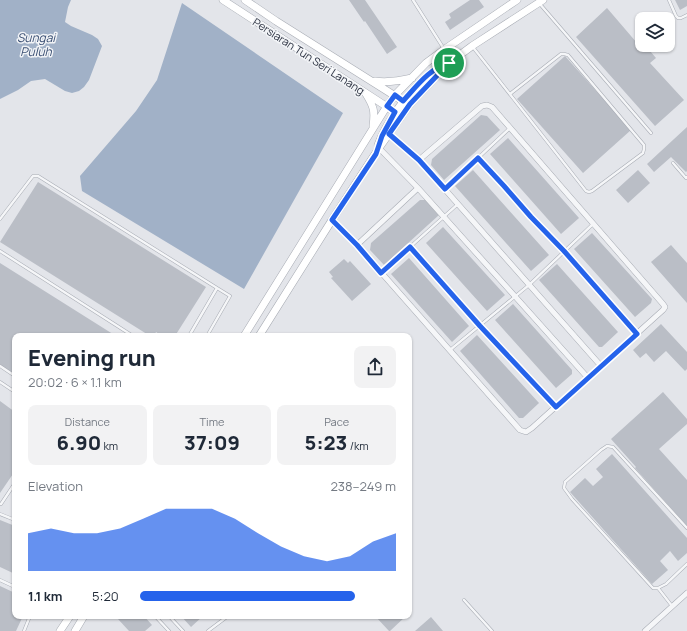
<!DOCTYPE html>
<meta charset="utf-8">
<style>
:root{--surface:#fff;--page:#f2f2f3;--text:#1f2937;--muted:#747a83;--accent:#2563eb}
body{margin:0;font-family:Manrope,sans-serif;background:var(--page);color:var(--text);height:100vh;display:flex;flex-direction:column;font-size:15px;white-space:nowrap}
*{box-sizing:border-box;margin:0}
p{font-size:13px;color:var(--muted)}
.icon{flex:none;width:22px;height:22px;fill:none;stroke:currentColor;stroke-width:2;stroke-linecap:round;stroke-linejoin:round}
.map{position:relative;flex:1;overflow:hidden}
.drawer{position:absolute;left:12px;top:333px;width:400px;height:286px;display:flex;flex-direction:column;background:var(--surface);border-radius:8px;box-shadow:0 1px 3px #0004}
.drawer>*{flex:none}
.tools{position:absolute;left:635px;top:12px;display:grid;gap:8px}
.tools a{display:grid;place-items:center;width:40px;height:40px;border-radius:8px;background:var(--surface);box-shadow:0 1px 3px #0004;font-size:20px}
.pin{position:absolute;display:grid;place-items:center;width:34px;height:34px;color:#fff;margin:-17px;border:2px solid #fff;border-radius:50%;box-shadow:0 1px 4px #0007}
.round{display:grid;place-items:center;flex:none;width:42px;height:42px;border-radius:8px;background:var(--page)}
.overview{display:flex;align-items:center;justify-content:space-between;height:68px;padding:0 16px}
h1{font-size:22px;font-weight:800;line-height:30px}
.figures{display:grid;grid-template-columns:repeat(3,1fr);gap:6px;height:68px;padding:4px 16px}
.figures div{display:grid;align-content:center;border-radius:8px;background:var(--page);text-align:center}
.figures b{font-size:20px;font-weight:800}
.figures small{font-size:11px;font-weight:400}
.figures p{font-size:11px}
.chart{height:112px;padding:8px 16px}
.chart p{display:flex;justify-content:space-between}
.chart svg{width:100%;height:72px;margin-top:4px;fill:var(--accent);opacity:.7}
ul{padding:0 16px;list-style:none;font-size:13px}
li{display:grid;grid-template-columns:64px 48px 1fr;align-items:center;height:30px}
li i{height:10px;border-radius:5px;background:var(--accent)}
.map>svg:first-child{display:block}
</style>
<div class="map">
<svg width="687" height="631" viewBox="0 0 687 631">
<rect width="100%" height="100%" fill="#e3e5ea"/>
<path fill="#a1b1c7" d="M0,0H71L68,7L65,22L71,26L92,35L98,39L102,46L89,80L84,87L79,91L72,93L65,91L45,79L31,81L18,90L0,99Z
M182,3L343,113L244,289L82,191L80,176L136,111L157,80Z"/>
<path fill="#babec6" d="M349,0H365L397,47L387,54L365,21L364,22Z
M470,0H479L484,7L450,30L445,22L451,18L449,14Z
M675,0H687V6L680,10Z
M607,8L637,43L641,40L642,42V45H645L656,58L650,63L684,100L655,126L576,37Z
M565,56L631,130L583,173L517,99Z
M481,115L487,116L500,130L444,180L431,165L432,159Z
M687,127V171L686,172L671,157L654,172L647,164Z
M508,138L579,218L561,234L490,154Z
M473,170L549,255L531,271L455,186Z
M638,170L650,183L628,203L616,190Z
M38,182L206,287L175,336H162L156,332L154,336H150L0,242Z
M420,200H427L439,215L384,265L370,250L371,243Z
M443,227L505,295L487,311L426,243Z
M592,233L652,299L651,303L635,317L574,249Z
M671,245L687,263V303L651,262Z
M409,258L469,326L452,342L391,274Z
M344,259L348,263L350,261L371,284L352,301L331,278L333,277L329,272Z
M0,263L116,336H15V374L0,365Z
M557,264L618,332L602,347H599L539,280Z
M513,304L572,370V374L556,388L495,320Z
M661,324L687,352V369L685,371L666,351L654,362L646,353L640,358L633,350Z
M477,335L539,403L523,418H519L460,351Z
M663,392L687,419V424L659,449L687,480V526L635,468L636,467L611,439Z
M0,401L15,412V471L0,493Z
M612,454L687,538V553L678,561L670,551L660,561L668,570L652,584L570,492L585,478L593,486L603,477L596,469Z
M0,520L15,526V574L0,567Z
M0,586L15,593V616H23L16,631H0Z
M122,616H144L152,625L145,631H129L118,619Z
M181,616H203L191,627Z
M377,616H406L390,631H389L376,617Z
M431,617L443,631H415Z"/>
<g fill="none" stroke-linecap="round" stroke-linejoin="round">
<g stroke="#a8acb4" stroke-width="3.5">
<path id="lane" d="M413,0L444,49
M669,0L676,16L678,18H681L687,15
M539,3L651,133
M472,46L586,191L589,192L592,191L643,153L644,149V145L568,55L564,54H561L510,94
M478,158L504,186L531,217L564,251L637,333
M673,163L686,178L687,177
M445,189L510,128
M0,219L33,176H38L217,288
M410,247L480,326L555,406
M0,251L133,336
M381,273L458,204
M189,336L217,288L230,296L207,336
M450,350L529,285L593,224
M0,366L15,376
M0,382L15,392
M1,504L15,483
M0,514L15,520
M0,580L15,587
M658,588L666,584L687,564
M464,600L492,631
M672,606L658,588H653L572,499L564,488L565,482L601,450L607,446L613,447L687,528
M155,616L169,631
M169,616L183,631
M24,631L30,616
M208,631L228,616"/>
</g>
<g stroke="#a8acb4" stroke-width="6">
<path id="street" d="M389,134L419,160L601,366
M379,148L418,188L588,378
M332,220L357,245L520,430L526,432L532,428L663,310L665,307L663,304L492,107L487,105L482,106L419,160
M357,245L418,188
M645,631L687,593"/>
</g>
<g stroke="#a8acb4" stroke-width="8">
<path id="secondary" d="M223,0L395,112
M245,0L276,21L403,101
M375,81C388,83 399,81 412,78
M366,94C374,107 375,111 373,126
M378,145C388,119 404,98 424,79C431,72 438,66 447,63
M244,336L387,106L395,95L426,63L445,49L517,0
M259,336L332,220L379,148L410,104L449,63L472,46L543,0
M60,631L70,616
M75,631L84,616"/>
</g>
<use href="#lane" stroke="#f5f6f8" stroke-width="2.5"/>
<use href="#street" stroke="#f5f6f8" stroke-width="5"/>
<use href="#secondary" stroke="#fff" stroke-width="7"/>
</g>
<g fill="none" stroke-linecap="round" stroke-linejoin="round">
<g stroke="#fff" stroke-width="8">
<path id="route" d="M449,63L410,104L389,134L419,160L445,189L478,158L504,186L531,217L564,251L637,334L556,407L480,326L410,247L381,273L357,245L332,220L376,154L382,136L395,112L387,106L395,95L403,101C416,87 430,68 449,63Z"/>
</g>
<use href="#route" stroke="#2563eb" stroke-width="5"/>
</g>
<g text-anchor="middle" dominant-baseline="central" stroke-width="3" stroke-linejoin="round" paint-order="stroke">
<g font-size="11" fill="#2c3241" stroke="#f2f4f7">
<text transform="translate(309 56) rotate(33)">Persiaran Tun Seri Lanang</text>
</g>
<g font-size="12" font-style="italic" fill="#394e72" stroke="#f2f4f7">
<text x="36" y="37">Sungai<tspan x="36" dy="14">Puluh</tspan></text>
</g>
</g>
</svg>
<div class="tools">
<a><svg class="icon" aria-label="layers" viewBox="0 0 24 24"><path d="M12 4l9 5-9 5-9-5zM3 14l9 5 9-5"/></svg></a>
</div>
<div class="pin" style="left:449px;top:63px;background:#1e9e55"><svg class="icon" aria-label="arrive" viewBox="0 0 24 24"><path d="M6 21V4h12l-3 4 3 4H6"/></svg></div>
<section class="drawer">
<div class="overview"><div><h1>Evening run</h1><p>20:02 · 6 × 1.1 km</p></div><a class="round"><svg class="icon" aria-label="share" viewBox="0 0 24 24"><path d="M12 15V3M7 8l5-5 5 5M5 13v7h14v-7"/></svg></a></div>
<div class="figures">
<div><p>Distance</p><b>6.90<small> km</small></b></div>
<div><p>Time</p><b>37:09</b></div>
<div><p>Pace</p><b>5:23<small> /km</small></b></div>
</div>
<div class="chart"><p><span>Elevation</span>238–249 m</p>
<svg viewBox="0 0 160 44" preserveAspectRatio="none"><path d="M0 44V21L10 18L20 21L30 21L40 18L50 12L60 6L70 6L80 6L90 12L100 21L110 29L120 35L130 38L140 35L150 26L160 21V44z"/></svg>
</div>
<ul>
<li><b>1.1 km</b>5:20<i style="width:84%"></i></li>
</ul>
</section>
</div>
